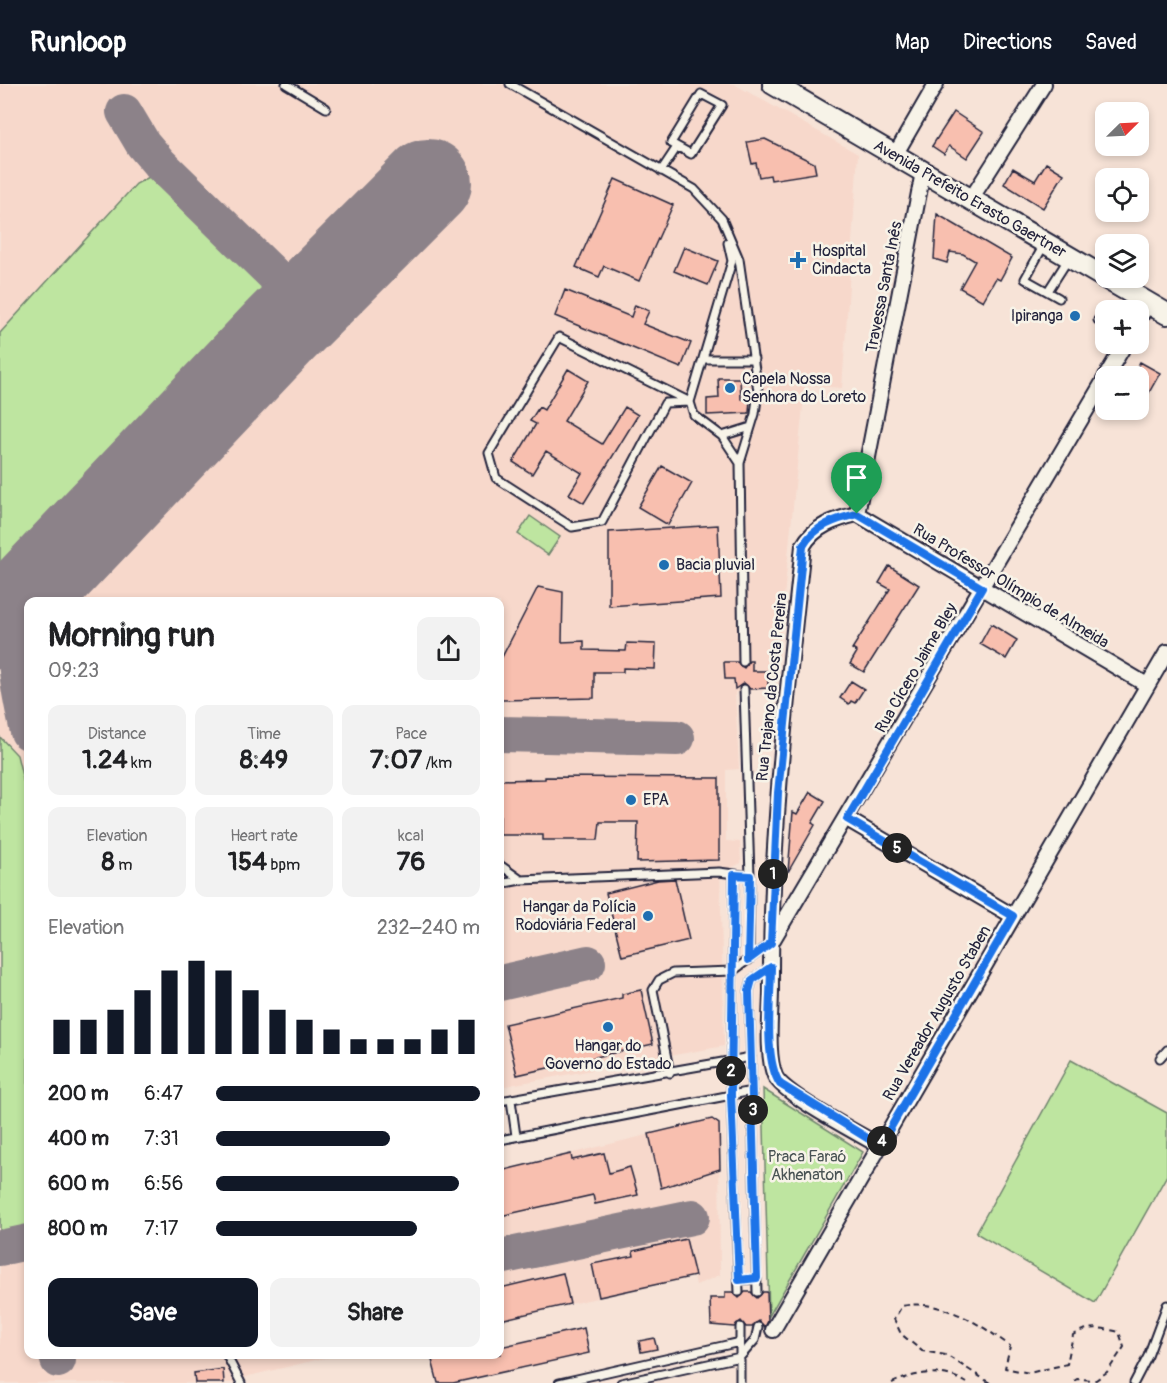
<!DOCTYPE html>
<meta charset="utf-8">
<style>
:root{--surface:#fff;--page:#f2f2f2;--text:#202124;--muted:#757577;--accent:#111827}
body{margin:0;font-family:Pangolin,sans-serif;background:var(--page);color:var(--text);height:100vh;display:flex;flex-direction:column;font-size:22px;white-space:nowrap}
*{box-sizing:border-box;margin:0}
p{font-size:20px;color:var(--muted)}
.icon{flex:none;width:33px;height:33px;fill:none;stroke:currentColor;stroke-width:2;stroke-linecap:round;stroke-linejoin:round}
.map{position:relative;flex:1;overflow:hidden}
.side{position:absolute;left:24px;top:513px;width:480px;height:762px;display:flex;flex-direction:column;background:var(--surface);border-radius:12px;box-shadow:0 3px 9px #0003}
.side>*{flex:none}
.needle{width:39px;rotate:66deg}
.controls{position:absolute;left:1095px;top:18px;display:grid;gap:12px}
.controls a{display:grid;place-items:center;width:54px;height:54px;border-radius:12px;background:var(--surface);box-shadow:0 3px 9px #0003;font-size:30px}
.pin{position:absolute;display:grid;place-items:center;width:51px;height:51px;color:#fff;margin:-62px -26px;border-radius:50% 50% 50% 0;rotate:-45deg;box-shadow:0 0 6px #0007}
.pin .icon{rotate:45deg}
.km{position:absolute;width:30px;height:30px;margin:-15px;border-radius:50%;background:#222;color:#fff;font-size:16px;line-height:30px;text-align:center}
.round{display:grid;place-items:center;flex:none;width:63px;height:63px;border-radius:12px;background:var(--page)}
.overview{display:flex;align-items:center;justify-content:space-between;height:102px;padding:0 24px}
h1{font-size:33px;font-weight:800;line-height:45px}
.stats{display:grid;grid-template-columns:repeat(3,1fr);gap:9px;height:102px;padding:6px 24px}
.stats div{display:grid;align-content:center;border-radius:12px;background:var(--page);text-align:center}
.stats b{font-size:26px;font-weight:800}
.stats small{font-size:16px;font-weight:400}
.stats p{font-size:16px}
.chart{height:168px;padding:12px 24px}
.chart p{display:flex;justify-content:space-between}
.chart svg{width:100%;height:108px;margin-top:6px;stroke:var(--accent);stroke-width:6}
.action{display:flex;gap:12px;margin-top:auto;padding:12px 24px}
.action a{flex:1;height:69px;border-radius:12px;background:var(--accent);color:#fff;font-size:24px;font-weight:800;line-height:69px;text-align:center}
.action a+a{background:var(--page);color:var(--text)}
ul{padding:0 24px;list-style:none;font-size:20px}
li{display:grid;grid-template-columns:96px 72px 1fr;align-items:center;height:45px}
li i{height:15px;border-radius:8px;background:var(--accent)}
header{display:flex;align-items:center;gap:36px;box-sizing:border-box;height:84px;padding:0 30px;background:var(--accent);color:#fff}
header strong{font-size:28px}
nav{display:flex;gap:33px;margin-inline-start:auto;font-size:21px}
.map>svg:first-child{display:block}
</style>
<header>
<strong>Runloop</strong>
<nav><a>Map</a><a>Directions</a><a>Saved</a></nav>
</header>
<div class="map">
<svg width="1167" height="1299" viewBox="0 0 1167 1299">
<rect width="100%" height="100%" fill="#f7e3d7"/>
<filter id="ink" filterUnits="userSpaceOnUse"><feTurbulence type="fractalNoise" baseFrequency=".0167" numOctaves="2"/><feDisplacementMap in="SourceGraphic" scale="12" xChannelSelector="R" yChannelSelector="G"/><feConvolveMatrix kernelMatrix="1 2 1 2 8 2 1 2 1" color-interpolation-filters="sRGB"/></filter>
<g filter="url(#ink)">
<path fill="#f7d8cb" d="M0,0H734L858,70L842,304L805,301L775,604L735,608L739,685L726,686V757L740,758L741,779L729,785L720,782L724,962L500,1003V518H28V1270L337,1271L249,1292L233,1299H0Z
M712,1035L719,1040L720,1191L696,1201L694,1192L500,1236V1087Z"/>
<path fill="#bee5a0" stroke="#70846e" stroke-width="1.5" d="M153,91L272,198L277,214L0,500V249L136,100Z
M530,432L560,453L548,471L518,450Z
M0,653L17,671L28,716V1145L0,1151Z
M1071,976L1167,1029V1091L1095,1219L976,1149Z
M763,1005L863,1068L769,1232Z"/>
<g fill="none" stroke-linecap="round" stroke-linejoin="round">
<path stroke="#8c8289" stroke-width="36" d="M124,28L143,60L160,80L275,192C285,212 287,226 279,248
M28,519C6,558 19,605 28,648
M500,650L677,654
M500,899L588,879
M0,1164L28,1158
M500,1173L692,1133
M57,1270L58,1276"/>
<path stroke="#8c8289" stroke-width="88" d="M0,541L279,248L428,99"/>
</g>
<path fill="#f8bfaf" stroke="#22223b" stroke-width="1.5" d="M954,28L984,48L967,74L949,62L944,70L932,62Z
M765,55L814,79L816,89L771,96L770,91L759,93L756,79L752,80L747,58Z
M1046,79L1064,90L1043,124L1004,100L1013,84L1035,97Z
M615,95L673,121L639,197L604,182L599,193L576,183Z
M937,130L1012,174L1000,196L996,194L983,217L960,204L975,177L963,170L950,168L947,179L934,175Z
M684,163L718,177L708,201L674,187Z
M565,206L631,233L635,221L649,227L643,240L691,259L681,284L555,232Z
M1140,278L1160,289L1138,328V292H1132Z
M568,285L588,297L564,337L602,360L625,323L638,331L584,419L569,410L582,389L546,367L532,390L513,378L536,340L530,337L539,323L544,326Z
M718,294H740L741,315H750L749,329L707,331V315L719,314Z
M662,382L692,399L668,441L638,423Z
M718,441L721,514L609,522V448Z
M889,482L919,501L864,588L850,580L857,568L852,565L890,505L879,499Z
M538,503L563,508L562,558L584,557V566L626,567L627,559L656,560L655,585L623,584V588H594V614L500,616V577Z
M991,540L1017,556L1006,575L980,560Z
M749,577H752V587H768V604L750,605L744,599L735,605L734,595H725L724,578H737L744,584Z
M851,597L864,605L855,619L851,617L849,620L840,614Z
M545,693L719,694V776L637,778L638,738H600L598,756H543V751H500V696L545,695Z
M810,708L825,717L812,739L815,741L788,788L793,728L797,730Z
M675,795L689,856L622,872L606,809L658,796Z
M641,906L653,960L517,991L505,940L622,914V910Z
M712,1035L719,1040L720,1085L661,1104L649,1050Z
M604,1069L609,1089L630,1083L638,1111L595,1120L593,1111L500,1132V1087L571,1070L572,1076Z
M686,1155L695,1192L599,1213L592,1180L634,1172L633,1167Z
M563,1189L570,1220L500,1236V1204Z
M725,1208H733L739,1214L745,1208H751L757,1214L763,1208H767L768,1237L765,1243L759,1237L752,1243H746L741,1237L734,1243L711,1241L710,1214H725Z
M584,1244L589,1269L453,1299H438L432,1276L455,1270H500V1263Z
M654,1254L657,1265L641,1268L639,1257Z
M223,1285L224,1299H195L194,1289Z"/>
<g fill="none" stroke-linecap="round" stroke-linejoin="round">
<g stroke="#22223b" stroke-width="11">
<path id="service" d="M286,0L326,24
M510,0L694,105L722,135L739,175L758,307L755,330L740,379L743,578
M701,10L722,21L691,70L671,59Z
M661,87L677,63
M728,159L732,177L690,318L694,331L722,352L740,379
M1044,161L1025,195L1059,214
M1048,207L1069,174
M1098,236L1106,240
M559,253L690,318L665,319L602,438L572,443L496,394L489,369Z
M703,275H754
M722,352L751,343
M744,605L750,792L749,876
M500,781L521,796L719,788L750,792
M734,791L731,1011L739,1208
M500,800L521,796
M1160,974L1167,966
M670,989L653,906L659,896L673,889L733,887L771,859
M511,1016L516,1052
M500,1017L751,973
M500,1056L752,1007
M739,1196L757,1195
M757,1208L749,907L752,896L771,883
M740,1243V1299
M227,1272L241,1299
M559,1299L740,1258
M621,1299L740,1273L755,1256L758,1243
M1134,1299L1148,1272L1167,1221"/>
</g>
<g stroke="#22223b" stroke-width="18">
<path id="minor" d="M895,71L936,0
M971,115L1044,0
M1138,236L1149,219
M1106,292L1125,260
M857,430C836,435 814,442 803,462C787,610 770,757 771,906C771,929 766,971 775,992C784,1011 858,1049 880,1062
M857,430L923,88
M857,430L1147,601
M847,735L1013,832
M771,859L1106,293
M773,1246L1167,568"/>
</g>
<g stroke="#22223b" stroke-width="24">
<path id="secondary" d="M773,0L1167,230"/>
</g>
<path stroke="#22223b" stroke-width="2" stroke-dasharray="6 4.5" stroke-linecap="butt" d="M892,1299C917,1288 942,1284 967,1299
M990,1299L946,1271L922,1267L901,1250L894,1235L902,1222C939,1214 981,1240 1010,1262L1005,1284L1029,1289L1067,1280L1073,1251C1088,1241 1102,1244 1119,1248L1124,1263L1107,1288L1096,1296L1077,1295L1071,1299"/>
<use href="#service" stroke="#f7f3e8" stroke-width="7"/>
<use href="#minor" stroke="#f7f3e8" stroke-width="14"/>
<use href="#secondary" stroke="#f7f3e8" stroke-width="20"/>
</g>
</g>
<g fill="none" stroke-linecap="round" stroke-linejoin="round" filter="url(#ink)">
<g stroke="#fff" stroke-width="12">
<path id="route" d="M857,430L982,504L847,735L1013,832L880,1062L780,1000C763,975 771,914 771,883L752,896L749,907L757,1194L739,1196L731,1011L734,791L750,792L748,876L771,859L778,709L803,462C814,442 836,435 857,430Z"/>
</g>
<use href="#route" stroke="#1a73e8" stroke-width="8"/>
</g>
<g fill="#1f6fb2" stroke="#f7f3e8" stroke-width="2">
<path d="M795 167h6v6h6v6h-6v6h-6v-6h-6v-6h6z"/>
<circle cx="1075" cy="232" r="6"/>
<circle cx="730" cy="304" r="6"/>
<circle cx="664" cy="481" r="6"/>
<circle cx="631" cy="716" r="6"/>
<circle cx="648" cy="832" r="6"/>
<circle cx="608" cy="943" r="6"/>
</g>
<g text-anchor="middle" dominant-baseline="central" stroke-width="5" stroke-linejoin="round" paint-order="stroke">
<g font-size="16" fill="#22223b" stroke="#f7f3e8">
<text transform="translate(970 115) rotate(30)">Avenida Prefeito Erasto Gaertner</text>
<text transform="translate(884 203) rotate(-79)">Travessa Santa Inês</text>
<text transform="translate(1011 502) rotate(31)">Rua Professor Olímpio de Almeida</text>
<text transform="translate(916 584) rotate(-60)">Rua Cícero Jaime Bley</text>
<text transform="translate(772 603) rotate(-84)">Rua Trajano da Costa Pereira</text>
<text transform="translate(937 929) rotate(-60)">Rua Vereador Augusto Staben</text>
</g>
<g font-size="16" fill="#22223b" stroke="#f7f3e8" text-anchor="start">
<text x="812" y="167">Hospital<tspan x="812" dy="18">Cindacta</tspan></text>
<text x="1063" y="232" text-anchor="end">Ipiranga</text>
<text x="742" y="295">Capela Nossa<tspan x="742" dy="18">Senhora do Loreto</tspan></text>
<text x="676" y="481">Bacia pluvial</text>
<text x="643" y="716">EPA</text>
<text x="636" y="823" text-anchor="end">Hangar da Polícia<tspan x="636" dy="18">Rodoviária Federal</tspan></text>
<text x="608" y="962" text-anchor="middle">Hangar do<tspan x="608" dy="18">Governo do Estado</tspan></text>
</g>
<g font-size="16" fill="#495354" stroke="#f7f3e8">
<text x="807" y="1073">Praca Faraó<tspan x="807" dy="18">Akhenaton</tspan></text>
</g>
</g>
</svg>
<div class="controls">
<a><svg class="needle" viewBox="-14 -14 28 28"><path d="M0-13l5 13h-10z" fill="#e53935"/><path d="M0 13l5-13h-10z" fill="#757577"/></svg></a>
<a><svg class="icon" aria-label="locate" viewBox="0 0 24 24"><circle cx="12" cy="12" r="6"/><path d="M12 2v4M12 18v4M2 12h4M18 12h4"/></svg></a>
<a><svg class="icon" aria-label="layers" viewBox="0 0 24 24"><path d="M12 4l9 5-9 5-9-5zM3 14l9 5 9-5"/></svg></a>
<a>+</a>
<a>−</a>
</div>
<div class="pin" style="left:857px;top:430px;background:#1e9e55"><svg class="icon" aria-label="arrive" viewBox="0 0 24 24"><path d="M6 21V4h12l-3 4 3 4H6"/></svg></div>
<b class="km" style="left:773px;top:790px">1</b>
<b class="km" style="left:731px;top:987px">2</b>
<b class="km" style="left:753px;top:1026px">3</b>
<b class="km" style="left:882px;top:1057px">4</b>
<b class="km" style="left:897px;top:764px">5</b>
<section class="side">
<div class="overview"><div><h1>Morning run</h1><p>09:23</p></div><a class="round"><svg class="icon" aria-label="share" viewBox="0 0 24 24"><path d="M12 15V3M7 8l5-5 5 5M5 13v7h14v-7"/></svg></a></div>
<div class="stats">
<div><p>Distance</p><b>1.24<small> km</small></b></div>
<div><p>Time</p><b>8:49</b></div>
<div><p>Pace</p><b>7:07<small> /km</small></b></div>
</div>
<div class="stats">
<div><p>Elevation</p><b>8<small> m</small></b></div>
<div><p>Heart rate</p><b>154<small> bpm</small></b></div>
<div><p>kcal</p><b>76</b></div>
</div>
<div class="chart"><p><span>Elevation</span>232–240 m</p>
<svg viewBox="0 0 160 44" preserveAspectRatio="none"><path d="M5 44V30M15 44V30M25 44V26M35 44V18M45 44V10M55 44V6M65 44V10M75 44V18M85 44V26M95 44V30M105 44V34M115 44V38M125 44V38M135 44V38M145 44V34M155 44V30"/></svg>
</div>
<ul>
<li><b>200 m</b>6:47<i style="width:100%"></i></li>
<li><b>400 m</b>7:31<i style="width:66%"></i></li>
<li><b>600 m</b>6:56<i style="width:92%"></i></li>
<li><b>800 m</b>7:17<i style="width:76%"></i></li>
</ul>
<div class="action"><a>Save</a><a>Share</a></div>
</section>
</div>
